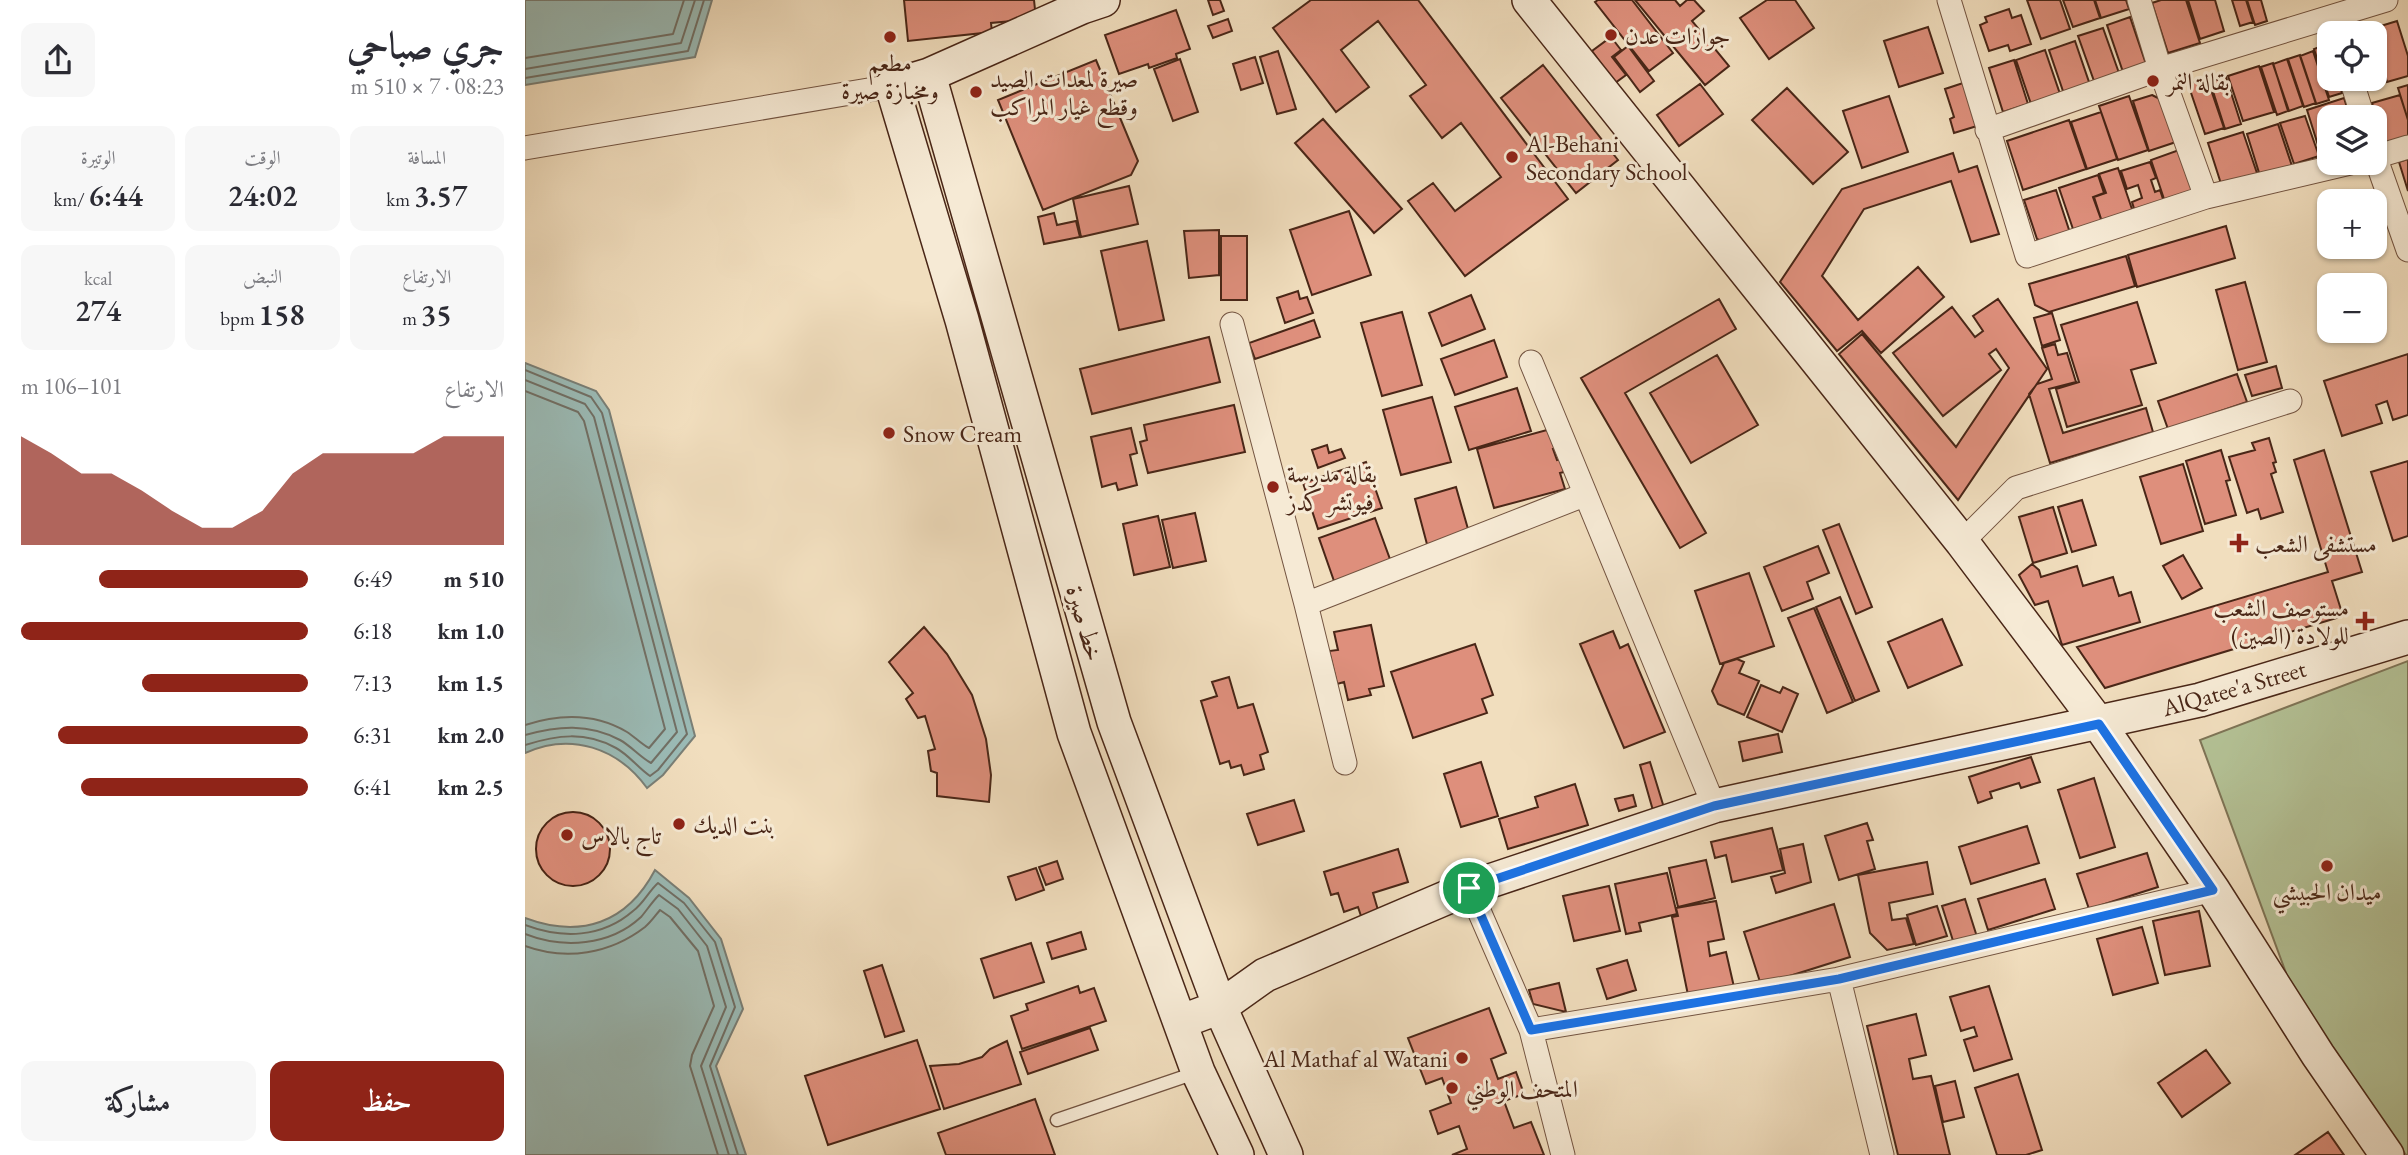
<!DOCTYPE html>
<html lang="ar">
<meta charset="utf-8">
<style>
:root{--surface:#fff;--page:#f7f7f7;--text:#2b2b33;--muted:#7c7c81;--accent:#8f2418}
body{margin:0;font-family:"EB Garamond",Amiri,serif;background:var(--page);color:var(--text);direction:rtl;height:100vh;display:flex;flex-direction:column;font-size:26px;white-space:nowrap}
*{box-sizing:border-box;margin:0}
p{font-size:23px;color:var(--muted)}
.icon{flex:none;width:38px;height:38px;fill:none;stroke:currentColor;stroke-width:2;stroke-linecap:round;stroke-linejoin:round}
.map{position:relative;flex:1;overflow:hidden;direction:ltr}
.drawer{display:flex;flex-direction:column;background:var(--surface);width:525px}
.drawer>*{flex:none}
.fabs{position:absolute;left:1792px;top:21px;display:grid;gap:14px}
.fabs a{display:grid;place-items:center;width:70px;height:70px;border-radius:14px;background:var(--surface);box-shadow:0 2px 5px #0004;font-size:35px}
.pin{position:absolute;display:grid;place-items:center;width:60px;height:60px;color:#fff;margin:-30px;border:4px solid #fff;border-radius:50%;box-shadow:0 2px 7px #0007}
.round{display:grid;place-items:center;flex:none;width:74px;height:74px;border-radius:14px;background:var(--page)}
.summary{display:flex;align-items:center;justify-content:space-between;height:119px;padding:0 21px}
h1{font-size:38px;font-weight:600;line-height:52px}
.metrics{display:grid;grid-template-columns:repeat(3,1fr);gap:10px;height:119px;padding:7px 21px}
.metrics div{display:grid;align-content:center;border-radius:14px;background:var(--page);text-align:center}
.metrics b{font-size:30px;font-weight:600}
.metrics small{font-size:19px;font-weight:400}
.metrics p{font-size:19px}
.chart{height:196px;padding:14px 21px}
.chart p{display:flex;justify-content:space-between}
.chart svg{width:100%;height:126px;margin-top:7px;fill:var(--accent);opacity:.7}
.cta{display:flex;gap:14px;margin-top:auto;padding:14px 21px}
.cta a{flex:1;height:80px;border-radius:14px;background:var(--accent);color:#fff;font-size:28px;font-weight:600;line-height:80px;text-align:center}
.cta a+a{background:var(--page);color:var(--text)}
ul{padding:0 21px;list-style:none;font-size:23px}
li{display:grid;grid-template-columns:112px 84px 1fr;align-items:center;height:52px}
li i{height:18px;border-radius:9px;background:var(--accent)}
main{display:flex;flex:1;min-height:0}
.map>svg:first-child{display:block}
</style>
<main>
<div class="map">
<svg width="1883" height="1155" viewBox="0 0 1883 1155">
<rect width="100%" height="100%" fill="#f1debe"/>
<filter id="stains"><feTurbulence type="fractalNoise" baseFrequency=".00286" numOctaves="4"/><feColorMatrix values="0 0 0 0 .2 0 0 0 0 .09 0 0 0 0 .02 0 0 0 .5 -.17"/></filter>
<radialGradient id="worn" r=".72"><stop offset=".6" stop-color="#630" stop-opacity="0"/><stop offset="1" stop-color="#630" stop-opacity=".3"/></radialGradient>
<path fill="#b4c296" stroke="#7e7456" stroke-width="2" d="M1883,661V1155H1881L1768,992L1675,740Z"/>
<path fill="#9bbbb6" stroke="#7a7f76" stroke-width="2" d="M0,0H187L170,57L0,85Z
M0,363L71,391L84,410L170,736L138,775L122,788C93,748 46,732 0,753Z
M130,870L164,898L196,939L218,1009L191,1066L221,1155H0V918C56,939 102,923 130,870Z"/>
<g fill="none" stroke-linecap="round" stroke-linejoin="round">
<path stroke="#727066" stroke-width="2" d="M0,58L148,34L159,0
M0,69L156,43L170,0
M0,78L163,51L179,0
M0,370L66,397L77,413L162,734L133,770L125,776C113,768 104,755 91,748C60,731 32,735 0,745
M0,380L60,404L69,417L152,732L126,763C115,757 106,746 95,740C63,723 33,726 0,735
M0,391L53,412L59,421L140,729L124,748C116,744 110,737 102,732C70,713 34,714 0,725
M0,925C37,939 77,938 108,911C118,904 124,891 133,883L159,903L190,942L210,1007L185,1066L213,1155
M0,934C38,949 85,946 116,917C122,910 127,902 134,895L153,909L182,946L201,1007L176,1066L204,1155
M0,946C41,961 85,954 120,927C126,922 130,916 135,910L145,917L173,951L189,1006L167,1055L165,1066L193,1155"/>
</g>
<path fill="#de8f7c" stroke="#492617" stroke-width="2" d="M379,0H509L511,19L466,23L467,32L383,41Z
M683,0H695L699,11L688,15Z
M786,0H893L1043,199L940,276L883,201L908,183L930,211L976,177L936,123L917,138L885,96L901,85L853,21L816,50L844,87L811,112L748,28Z
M1073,0H1107L1148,53L1124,71L1070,2Z
M1110,0H1150L1155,6L1162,0H1169L1179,11L1167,21L1204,66L1180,85Z
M1242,0H1270L1289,28L1244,59L1215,18Z
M1502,0H1535L1545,29L1516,39Z
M1538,0H1569L1575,18L1548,27Z
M1570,0H1601L1604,9L1576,18Z
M1636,0H1661L1675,43L1643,53L1627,3Z
M1663,0H1690L1699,31L1675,39Z
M1707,0H1721L1728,22L1715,26Z
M1722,0H1736L1742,21L1730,25Z
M1484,9L1487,18L1496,15L1506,44L1485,51L1483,45L1464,51L1455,25L1462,22L1460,17Z
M651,10L665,49L651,54L652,58L624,68L623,64L594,74L580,35Z
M1605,17L1621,64L1598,72L1582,25Z
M703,19L707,31L688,38L683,26Z
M1872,21L1883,56V76L1862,82L1850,41V33H1847L1846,29Z
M1403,27L1418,73L1374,87L1359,41Z
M1578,28L1594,73L1569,81L1553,36Z
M1086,37L1096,50L1087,57L1101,75L1090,83L1067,51Z
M1550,41L1565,85L1539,94L1524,50Z
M1802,44L1804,53V79H1813L1817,93L1804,97L1789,49Z
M1103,46L1129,81L1115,92L1089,57Z
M1520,50L1535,94L1506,104L1491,60Z
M753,51L771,109L752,114L735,57Z
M1788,51L1804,100L1791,104L1775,56Z
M1775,55L1791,103L1779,107L1763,59Z
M730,57L738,83L716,90L708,64Z
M655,59L673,112L648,121L629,69Z
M1762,59L1778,106L1764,111L1748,64Z
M571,60L613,161L606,175L518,210L473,100Z
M1489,60L1503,104L1478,112L1464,68Z
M1748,63L1763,111L1752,115L1736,67Z
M1018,65L1093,160L1051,193L976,98Z
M1734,66L1749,112L1718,121L1703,76Z
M1701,77L1716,124L1700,129L1685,82Z
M1682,78L1699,128L1680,134L1663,84Z
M1438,83L1452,126L1429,133L1425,119L1429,117L1420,89Z
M1175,84L1198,114L1154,146L1132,115Z
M1883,85V120L1873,88Z
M1262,88L1323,152L1288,184L1227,120Z
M1627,95L1641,102L1654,141L1624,151L1608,101Z
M1875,95L1883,120V146L1862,152L1847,103Z
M1364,96L1383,152L1337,168L1318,111Z
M1604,96L1623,150L1593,160L1574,106Z
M1819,98L1825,117H1804V156L1797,158L1782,110Z
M1576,112L1592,159L1562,169L1546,122Z
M1780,116L1794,156L1769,164L1755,123Z
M798,119L877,209L849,233L770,143Z
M1544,120L1561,169L1498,190L1482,141Z
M1753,124L1768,169L1736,179L1722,134Z
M1718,132L1734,179L1698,190L1683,143Z
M1654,150L1670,195L1641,205L1626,160Z
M1428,153L1434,172L1452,166L1474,234L1446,242L1426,181L1339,209L1297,276L1333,320L1393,267L1419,297L1356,353L1337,331L1312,351L1255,282L1317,189Z
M1883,159V191L1874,162Z
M1625,162L1631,178L1626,180L1630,192L1635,190L1641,208L1612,218L1607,202L1617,198L1613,185L1602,189L1596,171Z
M1593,168L1609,215L1578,225L1569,197L1581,193L1574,174Z
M1573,175L1579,193L1568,197L1577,222L1549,232L1534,188Z
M604,186L613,224L556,237L548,199Z
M1531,190L1547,239L1527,246L1512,239L1499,200Z
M824,211L846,275L787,295L765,230Z
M529,213L532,225L551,221L555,237L519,244L513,217Z
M1701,226L1710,258L1612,287L1603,255Z
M694,230V275L664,278L659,231Z
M696,236H722V300H696Z
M622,241L639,320L594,330L576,251Z
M1601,256L1610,286L1524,312L1510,305L1504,284Z
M1720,282L1742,362L1713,370L1691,290Z
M773,291L775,299L782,297L788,313L760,323L752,298Z
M946,295L960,329L917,346L904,313Z
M1194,299L1211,329L1100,393L1181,533L1155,548L1056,378Z
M1473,299L1522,369L1433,500L1314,354L1337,334L1431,447L1484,368L1471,349L1464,354L1476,370L1418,416L1368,353L1427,307L1450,337L1458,331L1448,316Z
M1612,302L1631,363L1606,370L1617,405L1542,427L1531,389L1554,382L1536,325Z
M877,312L897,385L857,396L836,323Z
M1527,313L1535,340L1517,346L1509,318Z
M789,320L795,337L730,359L724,343Z
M684,337L695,382L567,414L555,369Z
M969,340L982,377L930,395L916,359Z
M1530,344L1533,355L1542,353L1551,382L1524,389L1538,433L1621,408L1628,432L1525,463L1504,394L1512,384L1527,379L1517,348Z
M1883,354V415L1868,420L1862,401L1851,405L1857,423L1817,436L1799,381Z
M1192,355L1233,425L1166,463L1125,393Z
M1751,366L1757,388L1727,396L1720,375Z
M1712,374L1722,402L1643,429L1633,401Z
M992,388L1006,431L944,450L930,407Z
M907,397L926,462L876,475L858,410Z
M709,405L720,452L623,473L615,442L622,440L619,425Z
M1033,427L1039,446L1028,449L1032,460L1036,459L1039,472L1035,473L1040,489L969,508L952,449Z
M606,428L612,453L605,455L612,485L593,490L591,483L577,487L566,437Z
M1744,438L1751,462L1748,463L1751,472L1746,474L1758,512L1736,519L1733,509L1722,513L1704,457L1730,450L1727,443Z
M802,445L804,453L816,449L820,458L793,468L787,450Z
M1696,450L1705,480L1701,481L1711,515L1680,524L1661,461Z
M1799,450L1837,572L1807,581L1818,616L1580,688L1552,647L1803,572L1769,460Z
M1883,461V536L1868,541L1846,472Z
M841,462L857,508L793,529L778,483Z
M1658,464L1678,531L1636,544L1615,477Z
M931,487L945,536L903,548L890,499Z
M1557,500L1571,545L1547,552L1533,507Z
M1528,507L1542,553L1508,563L1494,517Z
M670,513L681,561L648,568L637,520Z
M633,516L645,567L609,575L598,524Z
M850,518L866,562L809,581L794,538Z
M1314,524L1347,607L1331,614L1298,530Z
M1293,546L1304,573L1282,582L1288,599L1257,611L1239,567Z
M1658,555L1677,588L1657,599L1638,566Z
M1507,564L1514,570L1516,577L1552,566L1558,586L1588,577L1594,596L1606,592L1615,622L1537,645L1523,601L1510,605L1494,575Z
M1224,573L1249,646L1195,664L1170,591Z
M1315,597L1354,691L1330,701L1291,607Z
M1289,608L1328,702L1302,713L1263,618Z
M1417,619L1437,665L1383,688L1363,642Z
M846,625L859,686L844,689L846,695L823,700L819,682L812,684L804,651L813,650L809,632Z
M399,627L422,654L447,695L461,739L466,775L464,802L412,796V773L406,771L403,751L410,749L400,716L393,718L381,699L388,693L364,662Z
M1088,631L1095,648L1103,644L1140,732L1099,748L1055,644Z
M950,644L968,695L957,699L962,713L888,738L866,672Z
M1212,659L1219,662L1214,673L1234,681L1219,715L1193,704L1187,691L1199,663Z
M704,677L713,708L728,704L743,752L735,755L739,769L719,775L716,765L706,768L704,761L695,764L676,701L692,696L687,682Z
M1236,685L1255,693L1258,687L1273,694L1257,732L1222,717Z
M1253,734L1257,752L1218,761L1214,742Z
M1506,757L1515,782L1496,788L1494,783L1465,792L1467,798L1453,803L1444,777Z
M956,762L973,816L936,827L919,774Z
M1125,762L1140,811L1129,814L1115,765Z
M1569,778L1590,847L1555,858L1533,790Z
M1050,784L1063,825L983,849L974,819L1013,807L1010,797Z
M1108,795L1111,806L1094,811L1090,799Z
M769,800L779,831L733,845L722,814Z
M11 849a37 37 0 1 1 74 0a37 37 0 1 1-74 0Z
M1342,823L1348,840L1342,841L1350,869L1314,880L1300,836Z
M1502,826L1514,863L1446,884L1434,847Z
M1247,828L1258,870L1207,882L1201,855L1190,858L1186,842Z
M1278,844L1286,882L1251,893L1246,877L1260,873L1255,849Z
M873,849L883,882L848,893L855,917L838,922L833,907L819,912L813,893L806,895L799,872Z
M1622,853L1633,887L1564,909L1552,874Z
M1181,860L1190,898L1153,907L1144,868Z
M532,861L538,879L521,885L514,867Z
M1402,862L1408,894L1364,903L1367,920L1381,918L1389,944L1362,950L1345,933L1333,875Z
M511,868L519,890L491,900L483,877Z
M1142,873L1152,914L1114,923L1116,931L1101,934L1090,884Z
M1520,879L1530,909L1463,930L1453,899Z
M1084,886L1095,931L1049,941L1038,896Z
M1440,899L1453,940L1430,947L1417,906Z
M1191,901L1199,939L1183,942L1185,956L1201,952L1209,987L1163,995L1147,917L1153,916L1151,908Z
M1309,904L1325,957L1236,985L1219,932Z
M1412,906L1422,936L1391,945L1382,915Z
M1674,911L1685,966L1640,975L1628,921Z
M1617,927L1633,983L1588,995L1572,939Z
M556,932L561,949L527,959L522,943Z
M506,943L519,982L469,998L456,959Z
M1102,960L1111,990L1082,999L1072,969Z
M357,965L379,1031L360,1037L339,971Z
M1034,983L1041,1012L1008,1004L1004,990Z
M553,986L555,993L569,988L581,1021L497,1049L486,1016L503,1010L501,1004Z
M1464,986L1487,1059L1449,1071L1439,1040L1452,1036L1449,1027L1436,1031L1425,997Z
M964,1008L981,1053L966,1059L973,1079L991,1072L999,1094L979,1101L989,1128L1006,1122L1019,1155H927L942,1149L934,1126L913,1134L905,1111L926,1103L917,1078L901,1084L883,1038Z
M1391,1014L1401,1055L1384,1059L1388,1079L1406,1076L1425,1155H1373L1342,1026Z
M565,1028L573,1050L503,1074L495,1052Z
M392,1040L415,1109L303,1145L280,1076Z
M482,1041L496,1084L419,1109L405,1066L434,1064L457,1057L465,1049Z
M1681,1050L1705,1083L1657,1117L1633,1083Z
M1493,1074L1517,1150L1501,1155H1472L1450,1088Z
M1430,1081L1439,1117L1418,1122L1410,1086Z
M510,1099L530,1155H421L413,1133Z
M1803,1132L1819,1155H1770Z"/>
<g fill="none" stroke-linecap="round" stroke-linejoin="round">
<g stroke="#735441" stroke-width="15">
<path id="lane" d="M532,1120L670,1073"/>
</g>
<g stroke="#735441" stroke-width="25">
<path id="street" d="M1424,0L1502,256L1681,197L1825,163
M1614,0L1635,69L1681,197
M1826,79L1838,117
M1462,130L1635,69L1861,0
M0,148L367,86
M1850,156L1883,250
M1850,157L1883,147
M707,324L781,604L820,763
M1006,362L1189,806
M1437,542L1491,488L1765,401
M781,604L1059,495
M944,888L1006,1030L1314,979L1688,890
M1314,979L1357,1155
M1006,1030L1038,1155"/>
</g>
<g stroke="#492617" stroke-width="36">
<path id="secondary" d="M578,0L557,7L404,75L367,86L437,320L549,733L673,1072L712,1155
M1004,0L1437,542L1574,724L1688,890L1793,1055L1862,1155
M404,75L589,722L695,1007L761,1155
M655,1022L695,1007L740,975L944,888L1189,806L1675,700L1883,637"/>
</g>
<use href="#lane" stroke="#f6ead5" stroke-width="12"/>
<use href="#street" stroke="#f6ead5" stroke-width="23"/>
<use href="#secondary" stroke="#f6ead5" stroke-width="33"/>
</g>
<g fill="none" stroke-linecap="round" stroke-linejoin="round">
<g stroke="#fff" stroke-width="14">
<path id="route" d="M1574,724L1688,890L1314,979L1006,1030L944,888L1189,806Z"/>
</g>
<use href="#route" stroke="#1a73e8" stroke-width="9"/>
</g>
<g fill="#8f2418" stroke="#f6ead5" stroke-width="2.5">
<circle cx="1086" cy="35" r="7"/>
<circle cx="365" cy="37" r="7"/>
<circle cx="1628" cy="81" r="7"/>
<circle cx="451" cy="92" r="7"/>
<circle cx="987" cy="157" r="7"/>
<circle cx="364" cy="433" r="7"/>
<circle cx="748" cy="487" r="7"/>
<path d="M1710.5 532.5h7v7h7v7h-7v7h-7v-7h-7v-7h7z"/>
<path d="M1836.5 610.5h7v7h7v7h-7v7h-7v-7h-7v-7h7z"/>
<circle cx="154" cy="824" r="7"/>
<circle cx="42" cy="835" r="7"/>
<circle cx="1802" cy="866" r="7"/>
<circle cx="937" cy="1058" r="7"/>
<circle cx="927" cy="1088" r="7"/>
</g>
<g text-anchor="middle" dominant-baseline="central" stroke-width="6" stroke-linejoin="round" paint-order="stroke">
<g font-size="24" fill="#492617" stroke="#f6ead5" text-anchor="start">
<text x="1100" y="35">جوازات عدن</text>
<text x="365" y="62" text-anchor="middle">مطعم<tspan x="365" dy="28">ومخبازة صيرة</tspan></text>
<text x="465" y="78">صيرة لمعدات الصيد<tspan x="465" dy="28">وقطع غيار المراكب</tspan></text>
<text x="1642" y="81">بقالة النمر</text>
<text x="1001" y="143">Al-Behani<tspan x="1001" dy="28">Secondary School</tspan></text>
<text x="378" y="433">Snow Cream</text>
<text x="762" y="473">بقالة مدرسة<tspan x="762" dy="28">فيوتشر كدز</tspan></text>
<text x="1730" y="543">مستشفى الشعب</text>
<text x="1824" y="607" text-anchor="end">مستوصف الشعب<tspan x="1824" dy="28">(الصين) للولادة</tspan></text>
<text x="168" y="824">بنت الديك</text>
<text x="56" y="835">تاج بالاس</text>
<text x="1802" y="891" text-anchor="middle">ميدان الحبيشي</text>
<text x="923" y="1058" text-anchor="end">Al Mathaf al Watani</text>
<text x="941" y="1088">المتحف الوطني</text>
</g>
<g font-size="24" fill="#492617" stroke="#f6ead5">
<text transform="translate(560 623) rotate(74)">خط صيرة</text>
<text transform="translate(1709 688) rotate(-16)">AlQatee'a Street</text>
</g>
</g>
<rect width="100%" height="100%" filter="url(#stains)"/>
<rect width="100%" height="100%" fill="url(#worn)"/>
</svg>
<div class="fabs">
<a><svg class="icon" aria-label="locate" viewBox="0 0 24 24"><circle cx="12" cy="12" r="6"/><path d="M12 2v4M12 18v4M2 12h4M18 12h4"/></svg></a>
<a><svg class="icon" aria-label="layers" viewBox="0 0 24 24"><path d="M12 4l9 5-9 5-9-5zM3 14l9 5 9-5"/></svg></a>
<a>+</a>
<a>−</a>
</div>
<div class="pin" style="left:944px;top:888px;background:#1e9e55"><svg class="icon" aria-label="arrive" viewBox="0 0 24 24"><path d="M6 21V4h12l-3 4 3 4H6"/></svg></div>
</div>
<section class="drawer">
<div class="summary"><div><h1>جري صباحي</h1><p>08:23 · 7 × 510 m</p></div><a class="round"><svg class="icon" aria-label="share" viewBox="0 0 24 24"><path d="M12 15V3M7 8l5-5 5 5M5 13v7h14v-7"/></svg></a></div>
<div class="metrics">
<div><p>المسافة</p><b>3.57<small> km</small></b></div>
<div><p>الوقت</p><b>24:02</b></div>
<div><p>الوتيرة</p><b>6:44<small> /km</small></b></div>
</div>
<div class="metrics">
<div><p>الارتفاع</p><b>35<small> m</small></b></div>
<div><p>النبض</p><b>158<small> bpm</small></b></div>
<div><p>kcal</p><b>274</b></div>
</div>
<div class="chart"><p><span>الارتفاع</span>101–106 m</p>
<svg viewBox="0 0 160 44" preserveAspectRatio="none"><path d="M0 44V6L10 12L20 19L30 19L40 25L50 32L60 38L70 38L80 32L90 19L100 12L110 12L120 12L130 12L140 6L150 6L160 6V44z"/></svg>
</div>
<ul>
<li><b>510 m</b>6:49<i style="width:73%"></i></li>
<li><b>1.0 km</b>6:18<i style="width:100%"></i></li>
<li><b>1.5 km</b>7:13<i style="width:58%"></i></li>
<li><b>2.0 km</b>6:31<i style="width:87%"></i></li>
<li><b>2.5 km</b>6:41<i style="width:79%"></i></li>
</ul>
<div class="cta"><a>حفظ</a><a>مشاركة</a></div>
</section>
</main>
